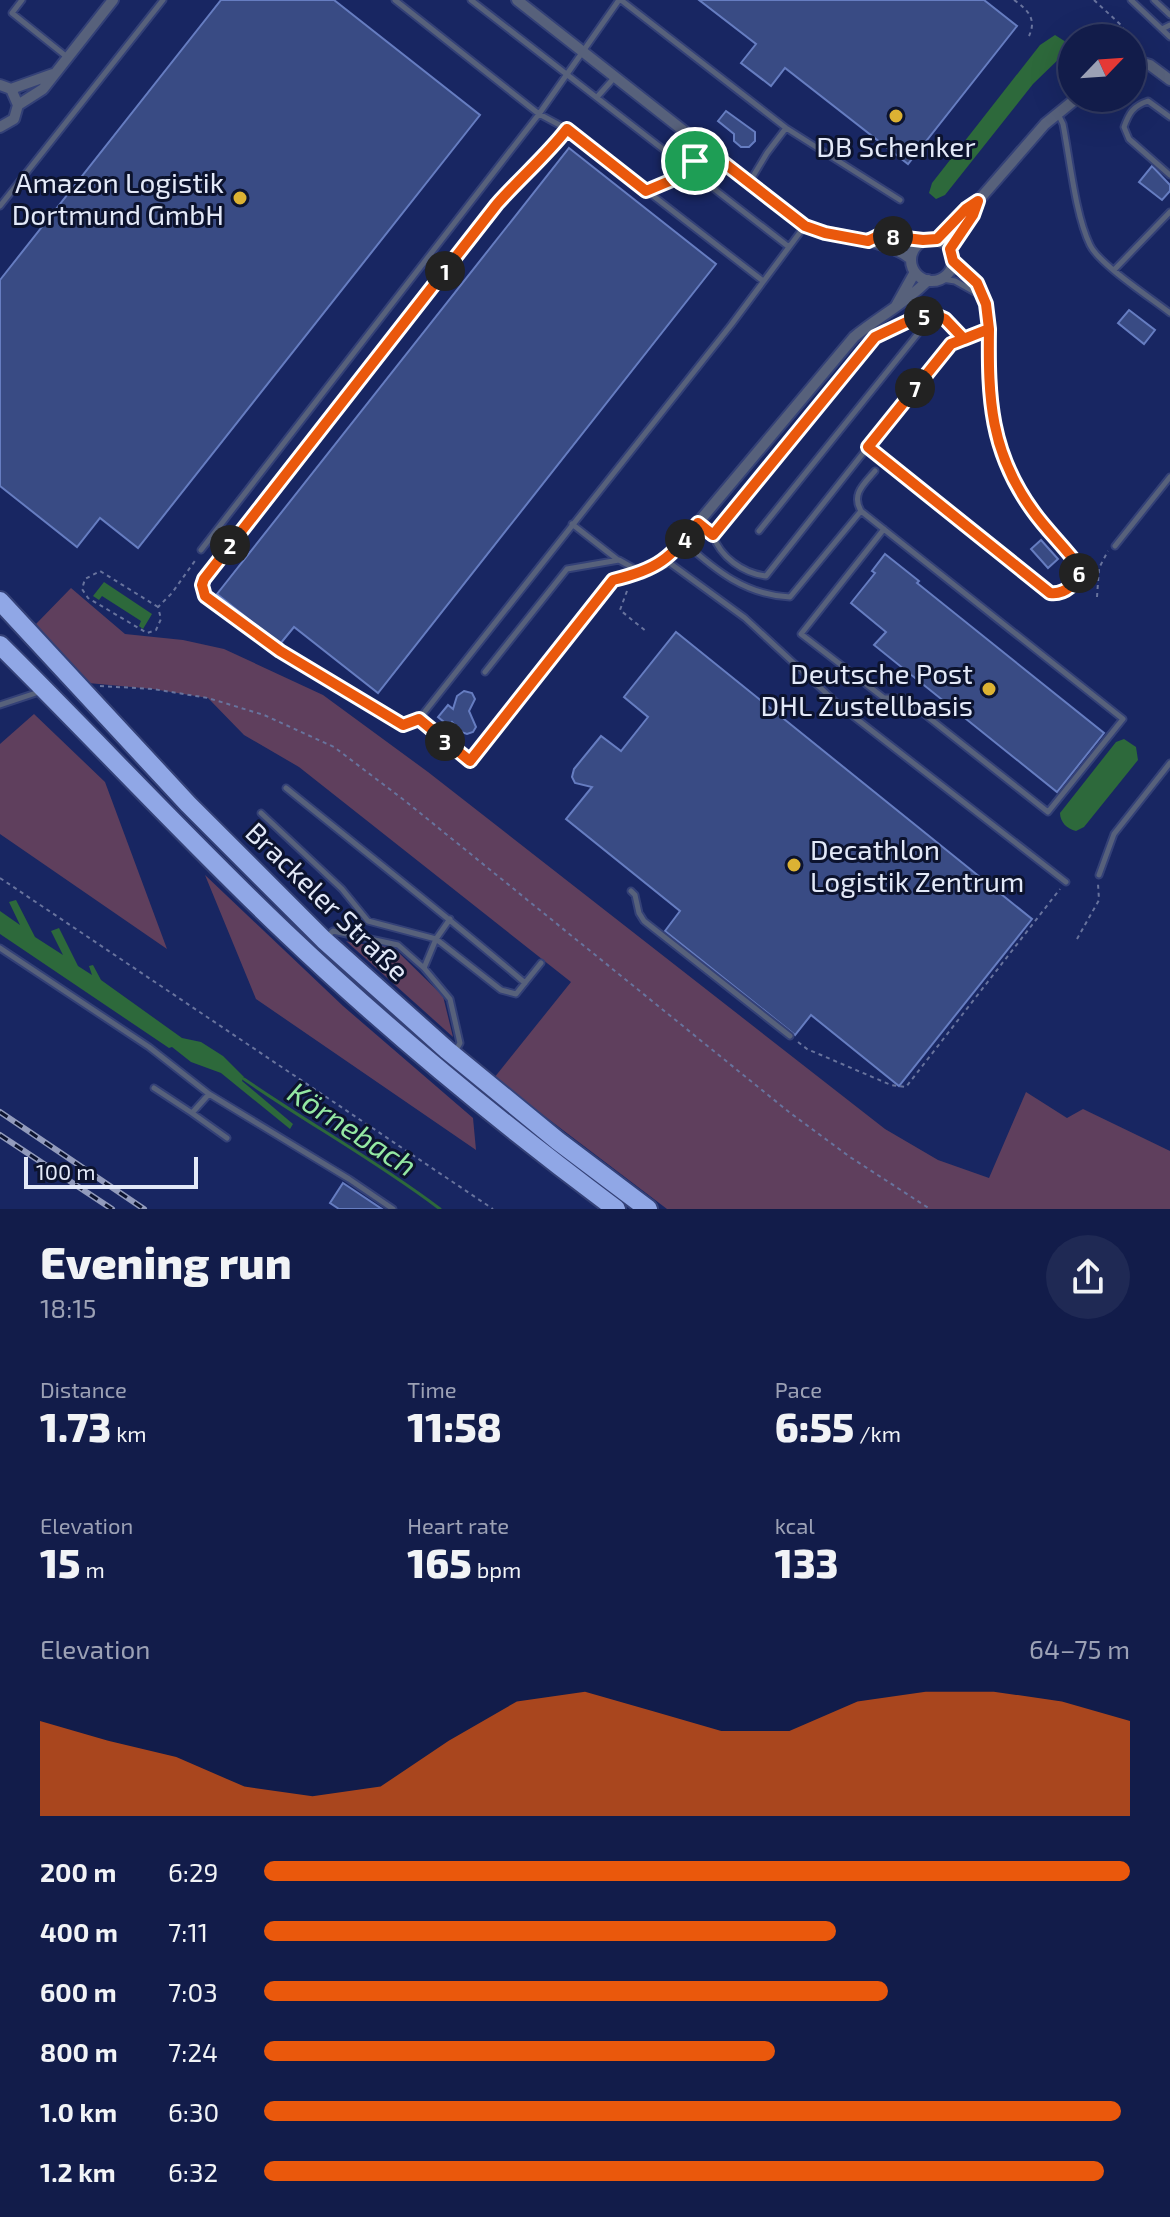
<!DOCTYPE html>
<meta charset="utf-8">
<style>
:root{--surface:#121c4a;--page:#1f2954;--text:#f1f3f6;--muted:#9ca1b5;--line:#313a62;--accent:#ea580c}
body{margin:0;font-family:"Exo 2",sans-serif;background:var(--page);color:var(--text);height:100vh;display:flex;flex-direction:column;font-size:30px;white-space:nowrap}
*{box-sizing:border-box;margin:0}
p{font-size:26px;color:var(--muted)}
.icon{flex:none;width:44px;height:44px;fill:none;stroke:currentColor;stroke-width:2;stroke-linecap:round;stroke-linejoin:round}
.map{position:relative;height:1209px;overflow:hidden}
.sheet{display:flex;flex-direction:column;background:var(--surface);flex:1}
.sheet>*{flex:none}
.needle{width:52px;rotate:65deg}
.controls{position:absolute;left:1058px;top:24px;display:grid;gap:16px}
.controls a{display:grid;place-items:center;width:88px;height:88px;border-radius:50%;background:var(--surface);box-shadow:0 8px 32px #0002,0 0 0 2px var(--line);font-size:40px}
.scale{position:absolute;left:24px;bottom:20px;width:174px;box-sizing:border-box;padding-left:8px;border:4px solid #e3e9f8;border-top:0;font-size:22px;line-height:28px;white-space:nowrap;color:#e3e9f8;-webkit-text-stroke:6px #0c132e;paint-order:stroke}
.pin{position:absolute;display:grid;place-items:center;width:68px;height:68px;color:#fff;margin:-34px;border:4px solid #fff;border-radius:50%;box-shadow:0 2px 8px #0007}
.km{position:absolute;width:40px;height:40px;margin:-20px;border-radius:50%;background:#222;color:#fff;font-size:22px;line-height:40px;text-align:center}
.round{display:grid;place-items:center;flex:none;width:84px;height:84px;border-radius:42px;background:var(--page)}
.summary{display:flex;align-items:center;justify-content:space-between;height:136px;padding:0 40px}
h1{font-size:44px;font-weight:800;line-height:60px}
.figures{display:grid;grid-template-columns:repeat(3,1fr);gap:12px;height:136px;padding:8px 40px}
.figures div{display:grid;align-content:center}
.figures b{font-size:40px;font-weight:800}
.figures small{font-size:22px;font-weight:400}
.figures p{font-size:22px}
.chart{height:224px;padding:16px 40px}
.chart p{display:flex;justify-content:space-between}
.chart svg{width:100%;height:144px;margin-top:8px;fill:var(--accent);opacity:.7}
ul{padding:0 40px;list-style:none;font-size:26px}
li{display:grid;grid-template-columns:128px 96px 1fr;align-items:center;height:60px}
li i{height:20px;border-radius:10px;background:var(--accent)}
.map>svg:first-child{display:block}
</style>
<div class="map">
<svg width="1170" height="1209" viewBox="0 0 1170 1209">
<rect width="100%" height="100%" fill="#182662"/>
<path fill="#5f3f5d" d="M71,588L125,634L183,640L224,649L323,695L428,772L885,1129L938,1160L989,1178L1026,1092L1067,1118L1083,1109L1170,1151V1209H667L494,1078L571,982L299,767L244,735L208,698L153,689L88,683L36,624Z
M34,714L105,782L167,949L0,834V744Z
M205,875L343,1006L473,1118L476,1150L256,999Z
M346,941L357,944H384L396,950L443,996L453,1037Z"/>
<path fill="#2d693b" d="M1055,35L1066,42V52L1033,84L945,195L936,199L929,193L932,183L1040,45Z
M104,582L152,614L143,629L139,626L141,621L102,596L99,600L93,596Z
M1124,739L1136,747L1138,760L1084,827L1076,831C1067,829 1060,822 1060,813L1116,742Z
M16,900L35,937L63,955L51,931L59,928L78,966L92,975L89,966L93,965L101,980L182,1038L201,1042L223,1056L244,1077L242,1081L293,1124L290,1129L221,1073L191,1062L172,1047L169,1048L0,934V911L20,925L9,902Z"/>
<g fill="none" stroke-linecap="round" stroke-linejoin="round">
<path stroke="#2d693b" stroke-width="3" d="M244,1079C309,1124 377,1161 440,1209"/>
</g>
<path fill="#394b84" stroke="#667dc1" stroke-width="2" d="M221,0H334L480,115L138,548L100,518L77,547L0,486V280Z
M699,0H984L1017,26L908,164L785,68L771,86L741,63L756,44Z
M726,111L755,132V141L749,147H741L734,141V134L718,121Z
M569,148L716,264L378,693L294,627L280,644L217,594Z
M1152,166L1170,185V191L1162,200L1139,182Z
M1129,310L1155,330L1144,344L1118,323Z
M1041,540L1058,559L1048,568L1031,549Z
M885,554L919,581L917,583L1104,733L1057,792L874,645L886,632L851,603L875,573L872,571Z
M676,632L1032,919L899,1086L811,1015L795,1035L665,931L680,911L566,819L592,787L575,783L572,777L574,769L601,736L621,751L648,717L624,697Z
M464,691L472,693L475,699L469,711L476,727L473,732L467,734L461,732L452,722L449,726L438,717L448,705L453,709L457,696Z
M343,1183L382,1209H339L330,1203Z"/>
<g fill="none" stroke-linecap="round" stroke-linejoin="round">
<g stroke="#344177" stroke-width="9">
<path id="lane" d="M22,0L12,13L67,57
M395,0L539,114L567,129L763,281
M471,0L789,247
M621,0L786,128L900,200
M1131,0L1170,37
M1154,0L1170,15
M1162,29L1170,25
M598,96L614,78
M1058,114L1063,124C1070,159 1075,214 1090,245C1099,264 1151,298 1170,313
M1170,117L1148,101C1133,106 1129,113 1124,127L1129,139L1170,175
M567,129C545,156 520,178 497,204L204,579L202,585L205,596L280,651L403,725L419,719L470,761L613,580L641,573
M749,183L767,153L786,128
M646,191L684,175L705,149
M0,206L163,0
M953,261L977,283L988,311V389L995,428L1005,460L1032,510L1080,568C1078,583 1065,595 1050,593L868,447L951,344L989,329
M1114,270L1170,212
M942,279L955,281L982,296
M868,447L766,576C743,573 720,557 713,535L875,337L919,316L936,315L945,319L964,339
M875,471C864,484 851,494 861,511L1123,719L1048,812L904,698H884L801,634L884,529
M698,523L713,535
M572,524L618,560
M759,531L932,316
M684,542C716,571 746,595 790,597L861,511
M1115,546L1170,477
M201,550L539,114L619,0
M667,561L745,618L840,706L1066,882
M485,672L567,569L619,560L642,573
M0,705L39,692
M419,719L731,325L804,227
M286,788C366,853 447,916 525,983
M261,813L342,889L368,921L436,939L450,919
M1099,875L1114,834L1170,763
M631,891L635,895L639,913L644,921L790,1036
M326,938L333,931L398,945L424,968L450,999L460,1043L456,1050
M0,948L149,1047L209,1094L349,1179L393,1209
M424,968L436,939L501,990L516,994L541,963
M154,1088L192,1113L209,1094
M192,1113L227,1138"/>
</g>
<g stroke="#344177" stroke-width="14">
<path id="street" d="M517,0L805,226C837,238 885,238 911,259
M1132,63L1136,61L1150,65L1170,80
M0,85L11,89L18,105L14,119L0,127
M11,89L53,74
M18,105L43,89L113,0
M911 260a21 21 0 1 1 42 0a21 21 0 1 1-42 0Z
M937,239L966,209L978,201L1045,124L1077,98
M868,241L880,235L923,240
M950,249L973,215L978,203
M896,306L915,272
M642,573L666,561L854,337C878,317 906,303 928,280"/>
</g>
<g stroke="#344177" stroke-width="22">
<path id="highway" d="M0,601L188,804L324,940L447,1050L558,1141L648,1209
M0,645C96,740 188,840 286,933C391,1033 501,1123 616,1209"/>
</g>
<path stroke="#68739d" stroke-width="2" stroke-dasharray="4 4" stroke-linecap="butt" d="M1014,0C1028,10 1037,19 1029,36
M1094,0L1122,26L1128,38
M627,591L620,610L647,632
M1097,597L1099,568L1108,551
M158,607L100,571L85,579L82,589L88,598L147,633L156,630L161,619L158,607L172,593L197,558
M100,686L153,689L208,698L264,715L334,747L404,800L789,1112L850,1157L930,1209
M0,878L493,1209
M1077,939L1099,900L1098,884
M798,1042L807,1049L891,1085L906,1087L1060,889"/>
<use href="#lane" stroke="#57617b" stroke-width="5"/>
<use href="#street" stroke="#57617b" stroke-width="10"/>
<use href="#highway" stroke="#90a7e6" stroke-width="18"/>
<g stroke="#929bbc" stroke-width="6">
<path id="rail" d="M0,1112L144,1209
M0,1135L112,1209"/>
</g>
<use href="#rail" stroke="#0c132e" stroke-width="3" stroke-dasharray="9" stroke-linecap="butt"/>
</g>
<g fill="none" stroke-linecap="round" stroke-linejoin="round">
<g stroke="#fff" stroke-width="16">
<path id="route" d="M695,161L684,175L646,191L567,129C546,156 520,178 497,204L204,579L202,585L205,596L280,651L403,725L419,719L470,761L613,580C659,569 669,559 698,523L713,535L875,337L919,316L936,315L945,319L964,339L989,329C988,398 990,452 1033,511C1047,531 1066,548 1080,568C1078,583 1065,595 1050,593L868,447L951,344L989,329L986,304L977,283L953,261L950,249L973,215L978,201L966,209L937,239L923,240L880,235L868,241L825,233L805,226L706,149L695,161"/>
</g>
<use href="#route" stroke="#ea580c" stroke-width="10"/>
</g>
<g fill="#dcb233" stroke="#0c132e" stroke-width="3">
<circle cx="896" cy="116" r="8"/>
<circle cx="240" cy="198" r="8"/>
<circle cx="989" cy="689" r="8"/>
<circle cx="794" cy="865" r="8"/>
</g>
<g text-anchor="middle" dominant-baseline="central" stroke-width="6" stroke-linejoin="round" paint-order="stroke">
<g font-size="28" fill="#e3e9f8" stroke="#0c132e" text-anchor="end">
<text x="896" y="146" text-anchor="middle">DB Schenker</text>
<text x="224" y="182">Amazon Logistik<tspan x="224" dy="32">Dortmund GmbH</tspan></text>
<text x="973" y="673">Deutsche Post<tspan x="973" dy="32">DHL Zustellbasis</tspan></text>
<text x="810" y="849" text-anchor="start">Decathlon<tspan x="810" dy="32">Logistik Zentrum</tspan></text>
</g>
<g font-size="28" fill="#e3e9f8" stroke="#0c132e">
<text transform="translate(328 901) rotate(44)">Brackeler Straße</text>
</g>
<g font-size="30" font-style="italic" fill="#94e8a3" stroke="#0c132e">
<text transform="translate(353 1128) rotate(33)">Körnebach</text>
</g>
</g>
</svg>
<div class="controls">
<a><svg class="needle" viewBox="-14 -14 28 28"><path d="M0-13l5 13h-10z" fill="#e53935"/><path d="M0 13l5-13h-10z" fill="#9ca1b5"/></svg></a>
</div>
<div class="scale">100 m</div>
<div class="pin" style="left:695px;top:161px;background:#1e9e55"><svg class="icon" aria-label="arrive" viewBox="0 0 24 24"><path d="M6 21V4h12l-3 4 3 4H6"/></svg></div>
<b class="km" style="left:445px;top:271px">1</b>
<b class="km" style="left:230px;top:545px">2</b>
<b class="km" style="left:445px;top:741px">3</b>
<b class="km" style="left:685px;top:539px">4</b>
<b class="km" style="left:924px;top:316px">5</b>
<b class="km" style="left:1079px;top:573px">6</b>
<b class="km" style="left:915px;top:388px">7</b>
<b class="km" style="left:893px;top:236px">8</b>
</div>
<section class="sheet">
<div class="summary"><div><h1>Evening run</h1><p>18:15</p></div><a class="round"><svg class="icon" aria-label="share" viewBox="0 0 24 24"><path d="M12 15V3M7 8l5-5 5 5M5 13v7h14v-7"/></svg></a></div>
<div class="figures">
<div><p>Distance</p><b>1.73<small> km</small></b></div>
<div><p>Time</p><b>11:58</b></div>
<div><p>Pace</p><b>6:55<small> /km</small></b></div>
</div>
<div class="figures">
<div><p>Elevation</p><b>15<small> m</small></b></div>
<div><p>Heart rate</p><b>165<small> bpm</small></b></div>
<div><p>kcal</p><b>133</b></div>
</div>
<div class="chart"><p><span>Elevation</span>64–75 m</p>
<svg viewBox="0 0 160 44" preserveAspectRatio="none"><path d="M0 44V15L10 21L20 26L30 35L40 38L50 35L60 21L70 9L80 6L90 12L100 18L110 18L120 9L130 6L140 6L150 9L160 15V44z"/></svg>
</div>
<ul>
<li><b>200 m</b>6:29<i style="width:100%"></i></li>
<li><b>400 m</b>7:11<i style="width:66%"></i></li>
<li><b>600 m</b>7:03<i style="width:72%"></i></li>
<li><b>800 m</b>7:24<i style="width:59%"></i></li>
<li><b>1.0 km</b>6:30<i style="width:99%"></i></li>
<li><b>1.2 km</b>6:32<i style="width:97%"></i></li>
</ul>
</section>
